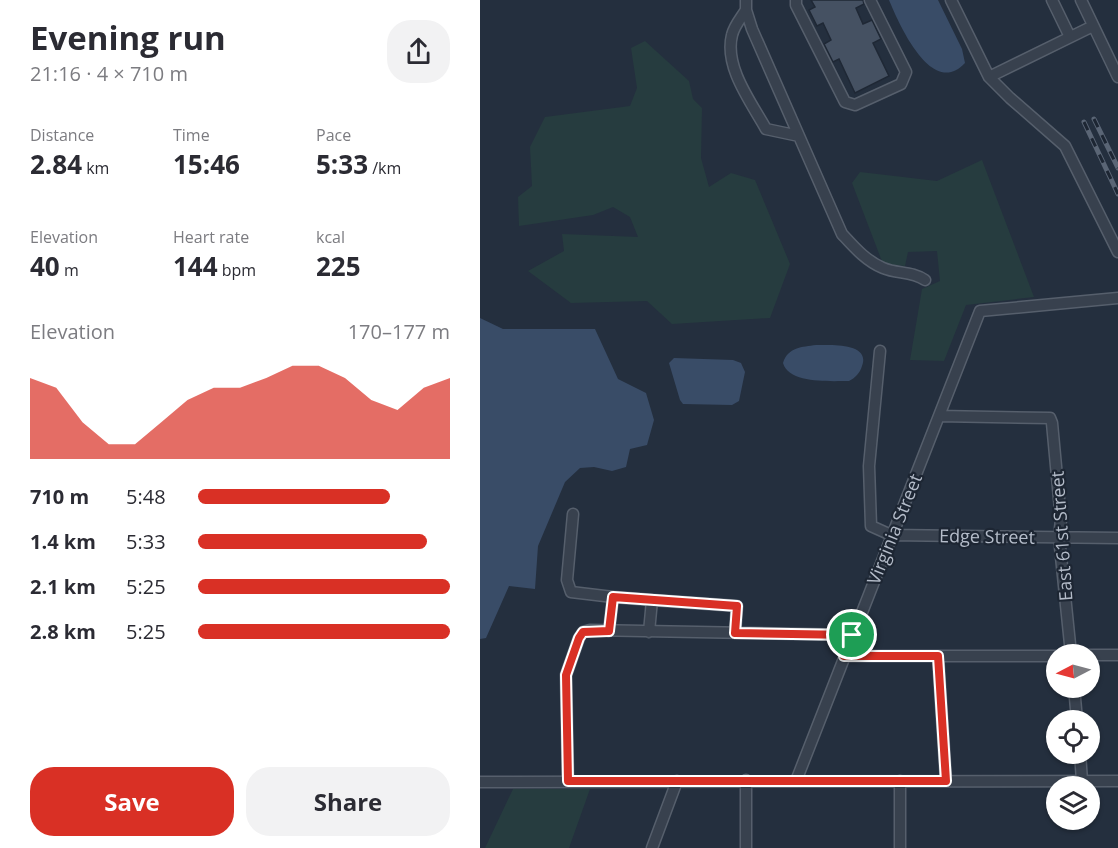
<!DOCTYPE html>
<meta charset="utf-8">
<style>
:root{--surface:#fff;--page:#f2f2f3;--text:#2b2b33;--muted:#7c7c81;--accent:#d93025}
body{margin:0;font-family:"Open Sans",sans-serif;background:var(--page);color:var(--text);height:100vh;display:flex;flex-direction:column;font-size:22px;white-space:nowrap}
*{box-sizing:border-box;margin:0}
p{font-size:20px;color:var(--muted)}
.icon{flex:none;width:33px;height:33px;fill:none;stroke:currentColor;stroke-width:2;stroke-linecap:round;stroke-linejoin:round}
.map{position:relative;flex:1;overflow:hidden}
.details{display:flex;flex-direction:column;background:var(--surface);width:480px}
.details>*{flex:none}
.needle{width:39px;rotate:264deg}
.controls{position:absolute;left:566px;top:644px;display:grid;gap:12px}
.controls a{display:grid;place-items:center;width:54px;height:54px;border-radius:50%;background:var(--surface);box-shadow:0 2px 4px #0004;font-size:30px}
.pin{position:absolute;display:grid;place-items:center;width:51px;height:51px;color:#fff;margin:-26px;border:3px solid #fff;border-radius:50%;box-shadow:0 2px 6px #0007}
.round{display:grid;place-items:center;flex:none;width:63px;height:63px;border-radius:24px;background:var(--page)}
.overview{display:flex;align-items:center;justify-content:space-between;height:102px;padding:0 30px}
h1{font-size:33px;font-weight:700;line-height:45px}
.metrics{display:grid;grid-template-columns:repeat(3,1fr);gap:9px;height:102px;padding:6px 30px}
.metrics div{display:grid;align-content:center}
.metrics b{font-size:26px;font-weight:700}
.metrics small{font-size:16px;font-weight:400}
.metrics p{font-size:16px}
.chart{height:168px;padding:12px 30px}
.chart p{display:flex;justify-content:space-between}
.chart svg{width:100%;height:108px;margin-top:6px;fill:var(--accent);opacity:.7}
.cta{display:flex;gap:12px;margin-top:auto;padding:12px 30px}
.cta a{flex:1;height:69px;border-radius:24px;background:var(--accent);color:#fff;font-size:24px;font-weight:700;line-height:69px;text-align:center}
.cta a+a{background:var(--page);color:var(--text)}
ul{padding:0 30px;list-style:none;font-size:20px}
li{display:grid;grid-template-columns:96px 72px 1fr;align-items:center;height:45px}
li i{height:15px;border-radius:8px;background:var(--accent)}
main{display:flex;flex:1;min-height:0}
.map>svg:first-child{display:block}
</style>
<main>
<section class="details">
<div class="overview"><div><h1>Evening run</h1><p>21:16 · 4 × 710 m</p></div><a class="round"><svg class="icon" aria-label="share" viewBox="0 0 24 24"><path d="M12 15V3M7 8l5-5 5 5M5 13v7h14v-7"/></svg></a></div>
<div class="metrics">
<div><p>Distance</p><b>2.84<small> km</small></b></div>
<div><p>Time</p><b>15:46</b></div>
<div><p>Pace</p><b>5:33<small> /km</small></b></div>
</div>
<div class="metrics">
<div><p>Elevation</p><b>40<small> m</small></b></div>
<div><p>Heart rate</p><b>144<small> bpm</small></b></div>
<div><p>kcal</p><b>225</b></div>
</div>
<div class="chart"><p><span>Elevation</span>170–177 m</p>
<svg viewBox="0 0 160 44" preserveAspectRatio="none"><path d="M0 44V11L10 15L20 29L30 38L40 38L50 29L60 20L70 15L80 15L90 11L100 6L110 6L120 11L130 20L140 24L150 15L160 11V44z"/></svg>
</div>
<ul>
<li><b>710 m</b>5:48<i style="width:76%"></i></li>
<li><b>1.4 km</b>5:33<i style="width:91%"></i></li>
<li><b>2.1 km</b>5:25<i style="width:100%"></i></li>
<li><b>2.8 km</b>5:25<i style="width:100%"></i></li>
</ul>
<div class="cta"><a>Save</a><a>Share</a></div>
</section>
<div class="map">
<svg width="638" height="848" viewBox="0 0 638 848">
<rect width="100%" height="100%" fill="#242f3e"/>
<path fill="#263c3f" d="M165,41L209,81L213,99L222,108L221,158L229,187L251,173L275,180L310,264L290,318L192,324L167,301L91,303L48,271L84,251L82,234L158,237L150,217L133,207L113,215L39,226L38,197L52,186L50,147L65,117L150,106L157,88L151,48Z
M502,160L554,297L486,305L464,361L430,360L442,289L460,281L457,251L428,252L425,266L403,264L372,183L380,172L457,181Z
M33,789H110L89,848H5Z"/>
<path fill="#394c67" d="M409,0H458L482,49L485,63C452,99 419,24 409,0Z
M0,318L23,329H115L138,379L166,393L174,420L167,445L150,449L146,467L132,471L114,467L100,468L85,482L58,546L55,589L29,586L6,638L0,639Z
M336,345C349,345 391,342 382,366C380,373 375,378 369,381C351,381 309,384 303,363C308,347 322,347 336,345Z
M194,358L253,360L261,363L265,372L259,401L252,405L203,404L200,400L189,363Z"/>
<path fill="#455162" stroke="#1f2835" stroke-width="1.5" d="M331,0H383L384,4L376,8L383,24L392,20L401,39L393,43L409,76L375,93L359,59L353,62L344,44L351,40L343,23L337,26L329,10L335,7Z"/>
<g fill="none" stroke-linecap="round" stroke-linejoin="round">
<g stroke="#565f6c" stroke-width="13">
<path id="minor" d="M266,0V10L272,29L362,234C374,247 386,261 403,268C417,274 432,271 445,280
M316,0V5L365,102L375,105L421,84L426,72L390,0
M471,0L509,77L530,98L585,146L638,252
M572,0L590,37
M601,0L638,77
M266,10C261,18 254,26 252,35C244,67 271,102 286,129L319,136
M509,77L613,26
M400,351L389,466L391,526L411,535L638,538
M459,416L570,418L572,423L581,520L579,537L591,654
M93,514L87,580L91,592L133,597L129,631
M133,597L172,600L169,632
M172,600L257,606L255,633
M609,655H638
M364,656H576
M458,656L466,781
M594,687L597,720
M600,753L602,781
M266,780V848
M88,781L86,675L99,638L103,632L110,630L372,635
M316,781L500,311L638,298
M0,782L638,781
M172,848L197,781
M420,848V781"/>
</g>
<use href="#minor" stroke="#38414e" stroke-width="10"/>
<g stroke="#5a6575" stroke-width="5">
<path id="rail" d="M614,119L638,168
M604,122L638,194"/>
</g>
<use href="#rail" stroke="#1d2633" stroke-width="3" stroke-dasharray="9" stroke-linecap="butt"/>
</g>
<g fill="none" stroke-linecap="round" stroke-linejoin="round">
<g stroke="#fff" stroke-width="12">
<path id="route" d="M133,597L257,606L255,633L372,635L364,656H458L466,781H88L86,675L99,638L103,632L129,631Z"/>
</g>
<use href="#route" stroke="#d93025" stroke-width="8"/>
</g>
<g text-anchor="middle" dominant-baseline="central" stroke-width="4.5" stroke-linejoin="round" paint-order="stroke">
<g font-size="18" fill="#b4bcc9" stroke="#1d2633">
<text transform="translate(414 529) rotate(-68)">Virginia Street</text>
<text transform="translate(507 536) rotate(1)">Edge Street</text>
<text transform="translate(581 536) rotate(-94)">East 61st Street</text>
</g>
</g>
</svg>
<div class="controls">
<a><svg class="needle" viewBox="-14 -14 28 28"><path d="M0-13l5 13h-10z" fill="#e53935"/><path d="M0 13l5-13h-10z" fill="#7c7c81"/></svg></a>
<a><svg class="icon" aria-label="locate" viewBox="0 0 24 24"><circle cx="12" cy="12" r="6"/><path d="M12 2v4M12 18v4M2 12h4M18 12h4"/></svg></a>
<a><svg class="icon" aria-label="layers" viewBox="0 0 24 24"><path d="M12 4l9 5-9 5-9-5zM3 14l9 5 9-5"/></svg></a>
</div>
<div class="pin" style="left:372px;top:635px;background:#1e9e55"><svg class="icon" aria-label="arrive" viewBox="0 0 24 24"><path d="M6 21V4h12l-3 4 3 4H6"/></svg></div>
</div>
</main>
